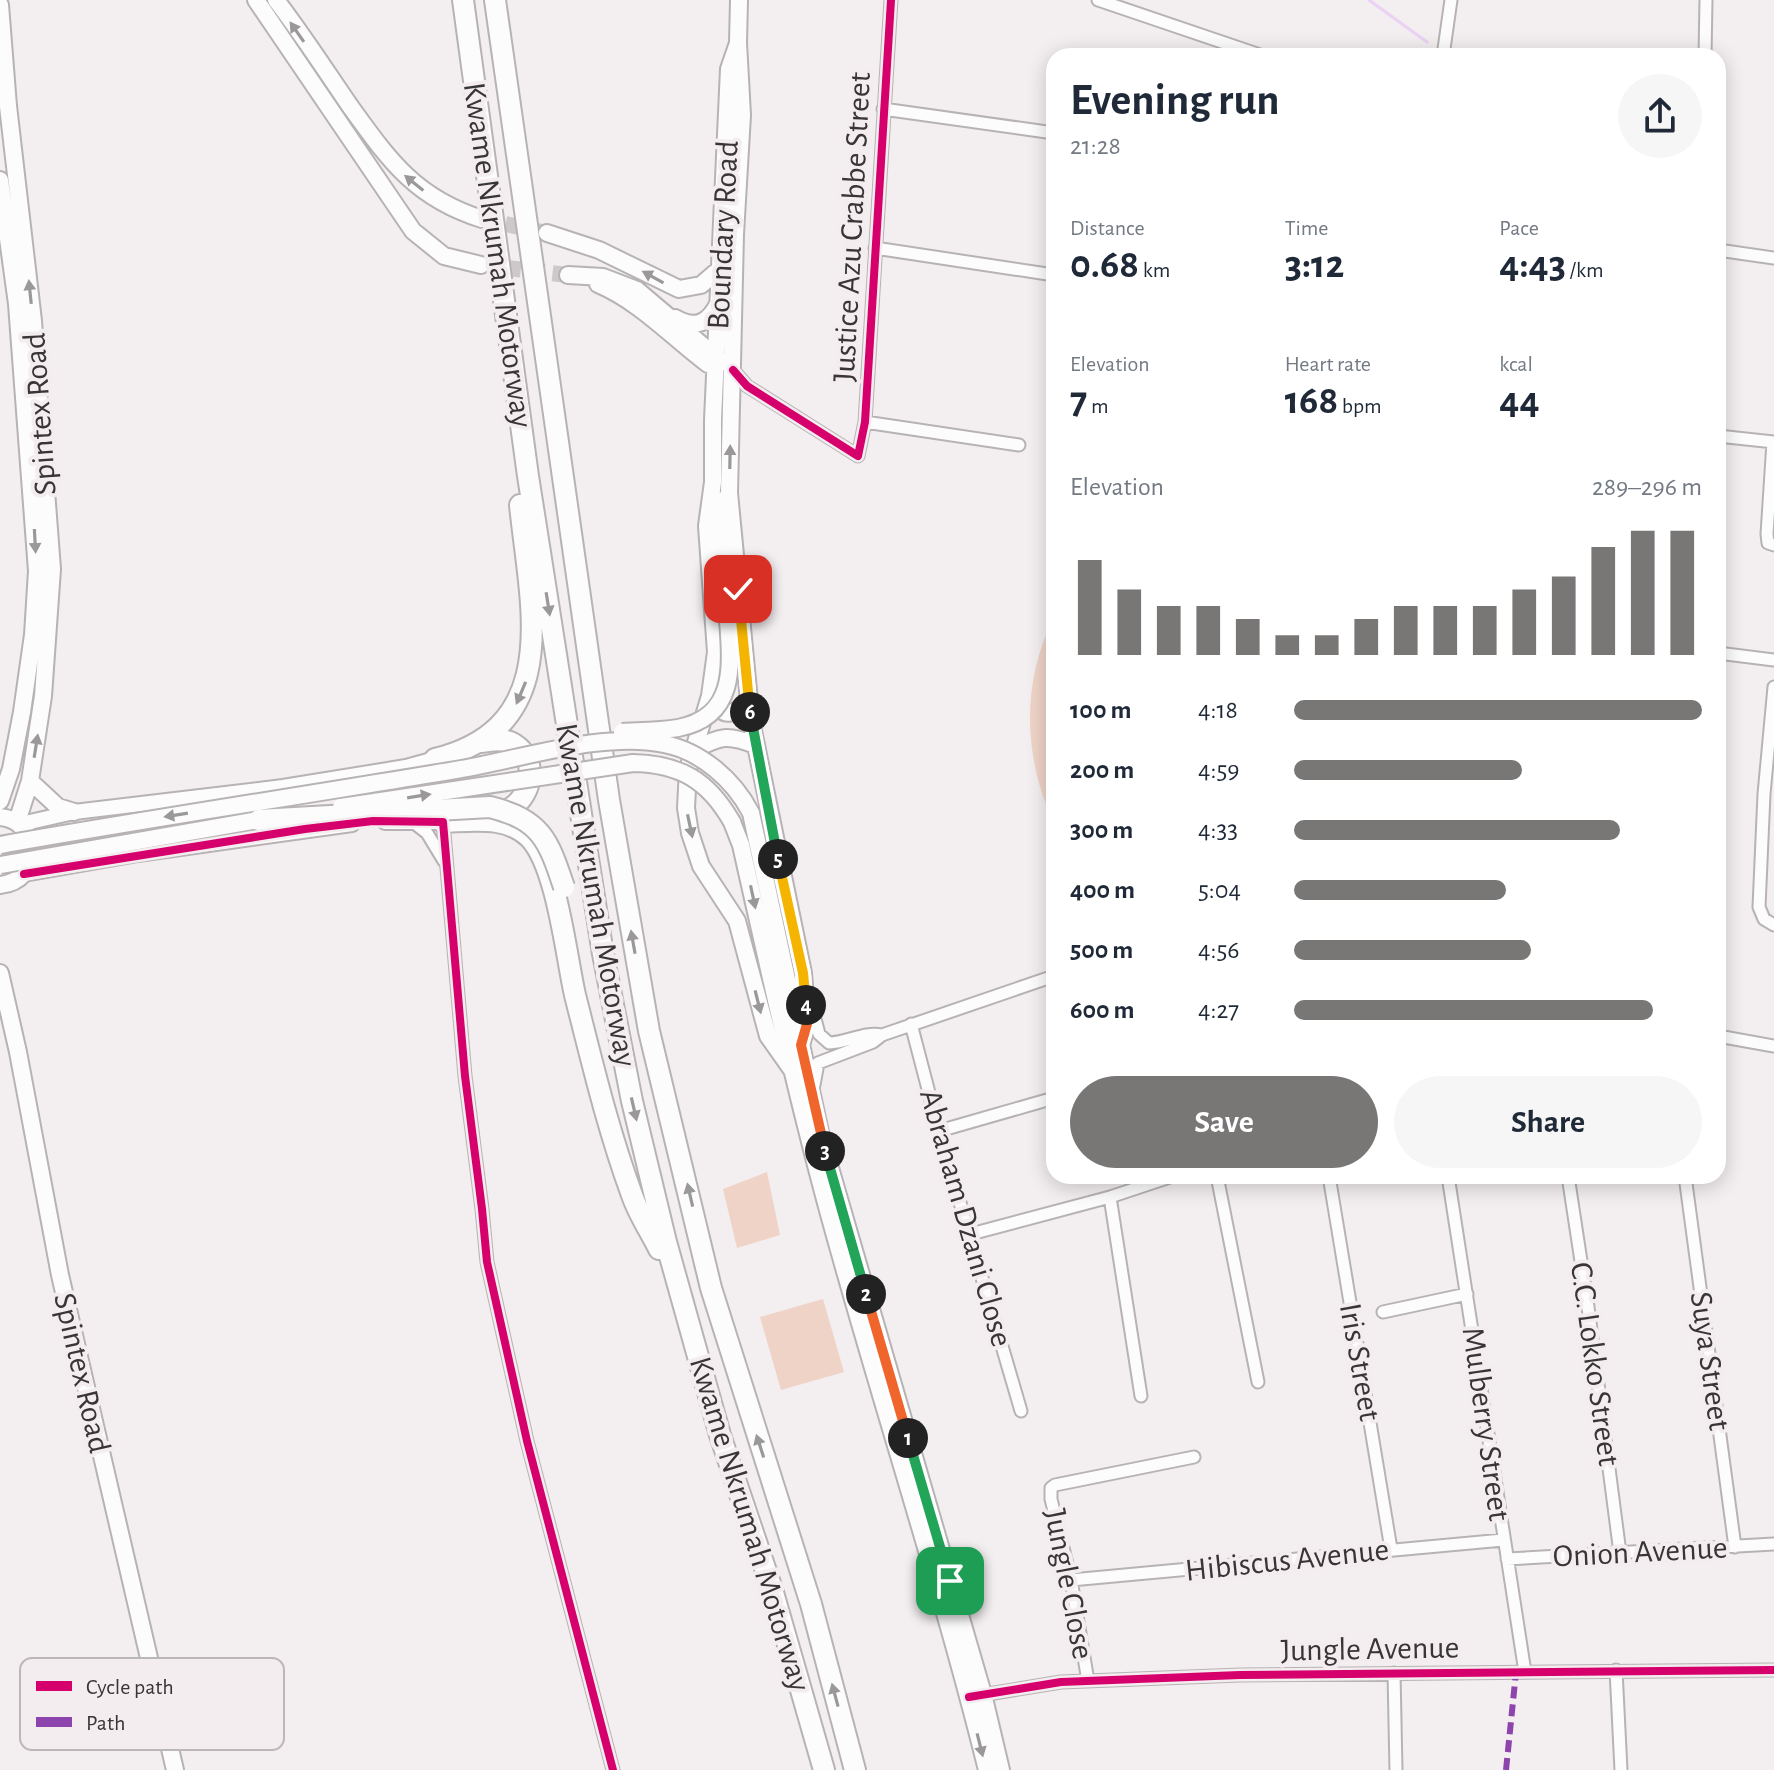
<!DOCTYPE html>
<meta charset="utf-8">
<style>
:root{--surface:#fff;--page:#f6f6f7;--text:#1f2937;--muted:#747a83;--accent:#797676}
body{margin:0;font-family:"Alegreya Sans",sans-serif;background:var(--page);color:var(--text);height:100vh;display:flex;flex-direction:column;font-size:30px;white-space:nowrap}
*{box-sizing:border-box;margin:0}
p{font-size:26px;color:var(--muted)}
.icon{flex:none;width:44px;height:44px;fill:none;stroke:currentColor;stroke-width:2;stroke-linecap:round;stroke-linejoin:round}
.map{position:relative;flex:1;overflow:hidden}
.drawer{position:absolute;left:1046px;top:48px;width:680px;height:1136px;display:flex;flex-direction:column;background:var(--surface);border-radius:24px;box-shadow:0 4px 20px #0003}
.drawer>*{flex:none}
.pin{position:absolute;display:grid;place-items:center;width:68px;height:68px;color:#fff;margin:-34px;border-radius:16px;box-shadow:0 4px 12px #0006}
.km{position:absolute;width:40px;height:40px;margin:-20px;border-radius:50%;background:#222;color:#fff;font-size:22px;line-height:40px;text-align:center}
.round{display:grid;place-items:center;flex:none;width:84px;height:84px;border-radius:42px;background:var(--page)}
.headline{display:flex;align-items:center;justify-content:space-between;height:136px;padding:0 24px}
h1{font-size:44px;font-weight:600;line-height:60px}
.figures{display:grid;grid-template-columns:repeat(3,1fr);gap:12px;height:136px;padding:8px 24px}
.figures div{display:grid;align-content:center}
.figures b{font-size:40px;font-weight:600}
.figures small{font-size:22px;font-weight:400}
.figures p{font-size:22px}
.chart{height:224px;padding:16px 24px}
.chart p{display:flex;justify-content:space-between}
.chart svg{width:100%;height:144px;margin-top:8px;stroke:var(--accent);stroke-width:6}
.action{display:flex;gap:16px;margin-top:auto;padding:16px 24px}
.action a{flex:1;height:92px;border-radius:48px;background:var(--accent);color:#fff;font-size:32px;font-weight:600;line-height:92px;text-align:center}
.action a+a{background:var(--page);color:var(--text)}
ul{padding:0 24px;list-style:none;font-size:26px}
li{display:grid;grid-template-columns:128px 96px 1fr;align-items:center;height:60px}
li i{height:20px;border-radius:10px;background:var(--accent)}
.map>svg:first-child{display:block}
</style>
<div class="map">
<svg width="1774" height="1770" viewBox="0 0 1774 1770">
<rect width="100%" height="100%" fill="#f3eef0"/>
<path fill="#efd3c7" d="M1054,617V823C1023,757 1021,683 1054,617Z
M767,1172L780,1235L737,1248L723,1189Z
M823,1299L844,1372L781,1390L760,1317Z"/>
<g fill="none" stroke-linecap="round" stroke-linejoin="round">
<path stroke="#ebd1f4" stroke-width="3" d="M1369,0L1427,42"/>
<path stroke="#cdc9cb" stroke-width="16" stroke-dasharray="16 8" stroke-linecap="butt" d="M482,219L547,233
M481,265L568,275"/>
<g stroke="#b7b3b5" stroke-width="15">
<path id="minor" d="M1098,0L1263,56
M1443,56L1451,0
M1705,56L1706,0
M883,109L1054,133
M875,248L1054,275
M1718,250L1774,258
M733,370L747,386L858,456L865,422L891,0
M865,422L1019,445
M1718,436L1774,442
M1773,442L1767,534L1768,543L1774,545
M1718,653L1774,660
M1774,687L1764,794L1759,907L1764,919L1774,925
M413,822L427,833L444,861
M443,822L465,1076L482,1209L487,1262L527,1441L613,1770
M811,1004L819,1034L829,1043C847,1043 864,1031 882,1035
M911,1024L939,1131L1021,1411
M1718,1036L1774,1046
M814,1085L818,1063L873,1042L882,1035L1054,976
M939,1131L1054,1098
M1217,1176L1258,1382
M1329,1176L1391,1549
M1448,1176L1525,1672
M1568,1176L1588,1307L1620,1553
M1685,1176L1735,1547
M1110,1197L1141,1396
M971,1234L1110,1197L1173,1176
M1383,1312L1467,1294
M1507,1559L1774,1544
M1071,1580L1503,1540
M1616,1670L1621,1770
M1394,1673L1396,1770
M1088,1681L1071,1580L1051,1499V1488L1055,1485L1194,1457
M976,1696L1061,1682L1240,1675L1774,1670"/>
</g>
<g stroke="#b7b3b5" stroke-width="18">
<path id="tertiary" d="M385,822H443
M21,824L74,812L283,787L406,767L435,759
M24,874L138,854L352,824"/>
</g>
<g stroke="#b7b3b5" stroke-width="20">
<path id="secondary" d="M256,0L413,231L444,256L481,265
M276,0C302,34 326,71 350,106C389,160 415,198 482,219
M739,0L738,43L742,115L735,234L729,493L751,721L803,973L807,1024L801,1045
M0,5L8,106L33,321L52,569L43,696L30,781L17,822
M738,43L729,69L713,420V482L707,526L716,652L710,696L688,769L686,808L690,833L701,866L737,921L768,1036L792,1070
M0,180L17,304L37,571L33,635L22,712L11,769L0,801
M547,233L599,250L679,289L701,285L722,267
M568,275L603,277L637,290L722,362
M598,284C640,302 671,336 708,364
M675,318C696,330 709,323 719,302
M716,499L727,606
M711,697C723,719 729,714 749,706
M694,750C720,736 728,734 755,745
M30,781L58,807L74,812
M751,813L821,1137L983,1694L1001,1770
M0,817C42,821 43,881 0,885
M732,822L741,845C772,983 802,1121 841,1257C889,1428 944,1597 987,1770
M0,973L18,1052L60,1275L175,1770"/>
</g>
<g stroke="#b7b3b5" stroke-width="24">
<path id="motorway" d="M463,0L528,476L603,954L632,1101L666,1242L720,1435L772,1589L824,1770
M495,0L609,800L649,1031L711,1288L811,1604L855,1770
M482,742C492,740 504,738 514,744C538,759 533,794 511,808C506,812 499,813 493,815
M435,759C565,727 530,605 520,505
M443,822C473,821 507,815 530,838C557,867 566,955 575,995C592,1062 608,1130 632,1195C638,1213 650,1231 659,1249"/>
</g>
<use href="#minor" stroke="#fdfcfd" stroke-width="11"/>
<use href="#tertiary" stroke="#fdfcfd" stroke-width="14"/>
<use href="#secondary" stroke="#fdfcfd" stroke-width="16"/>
<use href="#motorway" stroke="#fdfcfd" stroke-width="20"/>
<g stroke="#b7b3b5" stroke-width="20" stroke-linecap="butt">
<path id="secondary-bridge" d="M622,732C640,731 660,731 678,728C742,716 730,656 727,606
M341,807L633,763C680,764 708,780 732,822
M0,845C153,818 307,795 461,769C521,759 604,731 664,744C701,751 734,780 751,813
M0,865L270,818"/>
</g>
<g stroke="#b7b3b5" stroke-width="24" stroke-linecap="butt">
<path id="motorway-bridge" d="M259,820L490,807C541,820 548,839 564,887"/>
</g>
<use href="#secondary-bridge" stroke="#fdfcfd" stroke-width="16"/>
<use href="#motorway-bridge" stroke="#fdfcfd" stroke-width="20"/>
<path stroke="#8e44ad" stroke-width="6" stroke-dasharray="12 6" stroke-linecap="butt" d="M1506,1770L1516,1672"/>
<g stroke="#f4edef" stroke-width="13">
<path id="cycleway" d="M733,370L747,386L858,456L865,422L891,0
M24,874L305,829L373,821L443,822L465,1076L482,1209L487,1262L527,1441L613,1770
M969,1697L1061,1682L1240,1675L1774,1670"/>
</g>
<use href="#cycleway" stroke="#d6006c" stroke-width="8"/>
</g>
<defs><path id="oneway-solid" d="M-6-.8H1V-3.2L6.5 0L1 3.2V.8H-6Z" transform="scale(2)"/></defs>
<g fill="#9a9899">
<use href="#oneway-solid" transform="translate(297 32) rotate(-125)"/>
<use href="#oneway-solid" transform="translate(414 183) rotate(-141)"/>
<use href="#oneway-solid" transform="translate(653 277) rotate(-151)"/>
<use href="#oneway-solid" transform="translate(30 292) rotate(-96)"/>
<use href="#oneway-solid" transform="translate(730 457) rotate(-89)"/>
<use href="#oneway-solid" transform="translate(35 541) rotate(87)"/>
<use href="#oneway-solid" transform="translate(548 604) rotate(81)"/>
<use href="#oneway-solid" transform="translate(521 693) rotate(113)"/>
<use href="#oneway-solid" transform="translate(36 746) rotate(-81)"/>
<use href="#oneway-solid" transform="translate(419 796) rotate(-9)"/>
<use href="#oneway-solid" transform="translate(176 815) rotate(171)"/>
<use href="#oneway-solid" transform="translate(690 826) rotate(78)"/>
<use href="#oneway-solid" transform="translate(753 897) rotate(78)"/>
<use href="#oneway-solid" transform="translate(633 942) rotate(-100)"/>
<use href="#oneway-solid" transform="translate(758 1002) rotate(76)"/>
<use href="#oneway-solid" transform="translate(634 1109) rotate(77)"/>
<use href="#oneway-solid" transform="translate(690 1195) rotate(-103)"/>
<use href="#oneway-solid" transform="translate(760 1446) rotate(-108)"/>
<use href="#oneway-solid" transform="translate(835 1695) rotate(-105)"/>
<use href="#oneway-solid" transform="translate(980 1745) rotate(76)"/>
</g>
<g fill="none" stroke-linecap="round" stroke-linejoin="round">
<g stroke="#fff" stroke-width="16">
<path id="split-1" d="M908,1438L950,1581"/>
</g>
<g stroke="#fff" stroke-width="16">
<path id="split-2" d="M866,1294L908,1438"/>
</g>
<g stroke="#fff" stroke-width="16">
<path id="split-3" d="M825,1151L866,1294"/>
</g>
<g stroke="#fff" stroke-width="16">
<path id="split-4" d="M806,1005L807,1024L801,1045L825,1151"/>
</g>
<g stroke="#fff" stroke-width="16">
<path id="split-5" d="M778,859L803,973L806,1005"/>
</g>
<g stroke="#fff" stroke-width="16">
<path id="split-6" d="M750,712L778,859"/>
</g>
<g stroke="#fff" stroke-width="16">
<path id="split-7" d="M738,589L750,712"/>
</g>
<use href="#split-1" stroke="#22a559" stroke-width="10"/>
<use href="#split-2" stroke="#f0652b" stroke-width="10"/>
<use href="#split-3" stroke="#22a559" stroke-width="10"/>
<use href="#split-4" stroke="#f0652b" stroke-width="10"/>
<use href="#split-5" stroke="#f5b400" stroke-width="10"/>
<use href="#split-6" stroke="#22a559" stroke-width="10"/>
<use href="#split-7" stroke="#f5b400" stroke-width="10"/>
</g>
<g text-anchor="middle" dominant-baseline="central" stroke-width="8" stroke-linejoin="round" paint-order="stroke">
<g font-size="32" fill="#373535" stroke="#f4edef">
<text transform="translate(852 227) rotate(-87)">Justice Azu Crabbe Street</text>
<text transform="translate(723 235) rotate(-87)">Boundary Road</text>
<text transform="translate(498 255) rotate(82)">Kwame Nkrumah Motorway</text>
<text transform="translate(40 414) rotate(-94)">Spintex Road</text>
<text transform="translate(596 895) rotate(80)">Kwame Nkrumah Motorway</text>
<text transform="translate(966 1218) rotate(74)">Abraham Dzani Close</text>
<text transform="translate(1710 1361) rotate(82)">Suya Street</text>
<text transform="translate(1360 1362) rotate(80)">Iris Street</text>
<text transform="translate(1595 1364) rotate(82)">C.C. Lokko Street</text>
<text transform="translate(82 1373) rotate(77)">Spintex Road</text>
<text transform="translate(1486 1424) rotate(82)">Mulberry Street</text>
<text transform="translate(750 1524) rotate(73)">Kwame Nkrumah Motorway</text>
<text transform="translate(1640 1552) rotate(-3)">Onion Avenue</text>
<text transform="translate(1287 1560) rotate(-6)">Hibiscus Avenue</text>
<text transform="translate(1069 1584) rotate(79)">Jungle Close</text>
<text transform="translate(1370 1649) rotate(-1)">Jungle Avenue</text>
</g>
</g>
<rect x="20" y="1658" width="264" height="92" rx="12" fill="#f4edef" stroke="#bbb6b7" stroke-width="2"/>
<rect x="36" y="1681" width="36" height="10" fill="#d6006c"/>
<rect x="36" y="1717" width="36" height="10" fill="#8e44ad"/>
<g font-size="22" fill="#373535">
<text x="86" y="1694">Cycle path</text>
<text x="86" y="1730">Path</text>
</g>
</svg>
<div class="pin" style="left:950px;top:1581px;background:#1e9e55"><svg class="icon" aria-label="arrive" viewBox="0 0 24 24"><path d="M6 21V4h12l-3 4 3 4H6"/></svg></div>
<div class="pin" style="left:738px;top:589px;background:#d93025"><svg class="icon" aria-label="check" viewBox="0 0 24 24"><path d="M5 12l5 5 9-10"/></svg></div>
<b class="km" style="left:908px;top:1438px">1</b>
<b class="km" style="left:866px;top:1294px">2</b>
<b class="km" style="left:825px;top:1151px">3</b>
<b class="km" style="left:806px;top:1005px">4</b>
<b class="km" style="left:778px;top:859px">5</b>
<b class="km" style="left:750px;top:712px">6</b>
<section class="drawer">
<div class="headline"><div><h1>Evening run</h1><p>21:28</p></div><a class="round"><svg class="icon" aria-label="share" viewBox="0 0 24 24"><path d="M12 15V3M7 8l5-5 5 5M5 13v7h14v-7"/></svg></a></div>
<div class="figures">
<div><p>Distance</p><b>0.68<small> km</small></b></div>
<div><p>Time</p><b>3:12</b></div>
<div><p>Pace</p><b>4:43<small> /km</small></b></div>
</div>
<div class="figures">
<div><p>Elevation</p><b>7<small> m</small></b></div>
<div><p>Heart rate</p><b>168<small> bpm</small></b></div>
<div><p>kcal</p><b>44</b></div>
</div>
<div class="chart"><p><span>Elevation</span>289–296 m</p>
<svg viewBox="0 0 160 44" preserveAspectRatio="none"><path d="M5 44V15M15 44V24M25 44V29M35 44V29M45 44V33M55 44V38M65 44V38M75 44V33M85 44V29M95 44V29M105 44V29M115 44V24M125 44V20M135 44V11M145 44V6M155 44V6"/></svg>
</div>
<ul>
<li><b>100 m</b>4:18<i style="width:100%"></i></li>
<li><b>200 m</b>4:59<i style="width:56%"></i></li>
<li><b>300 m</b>4:33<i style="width:80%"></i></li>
<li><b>400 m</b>5:04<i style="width:52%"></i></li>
<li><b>500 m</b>4:56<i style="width:58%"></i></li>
<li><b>600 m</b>4:27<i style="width:88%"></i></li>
</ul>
<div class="action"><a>Save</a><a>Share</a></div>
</section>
</div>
